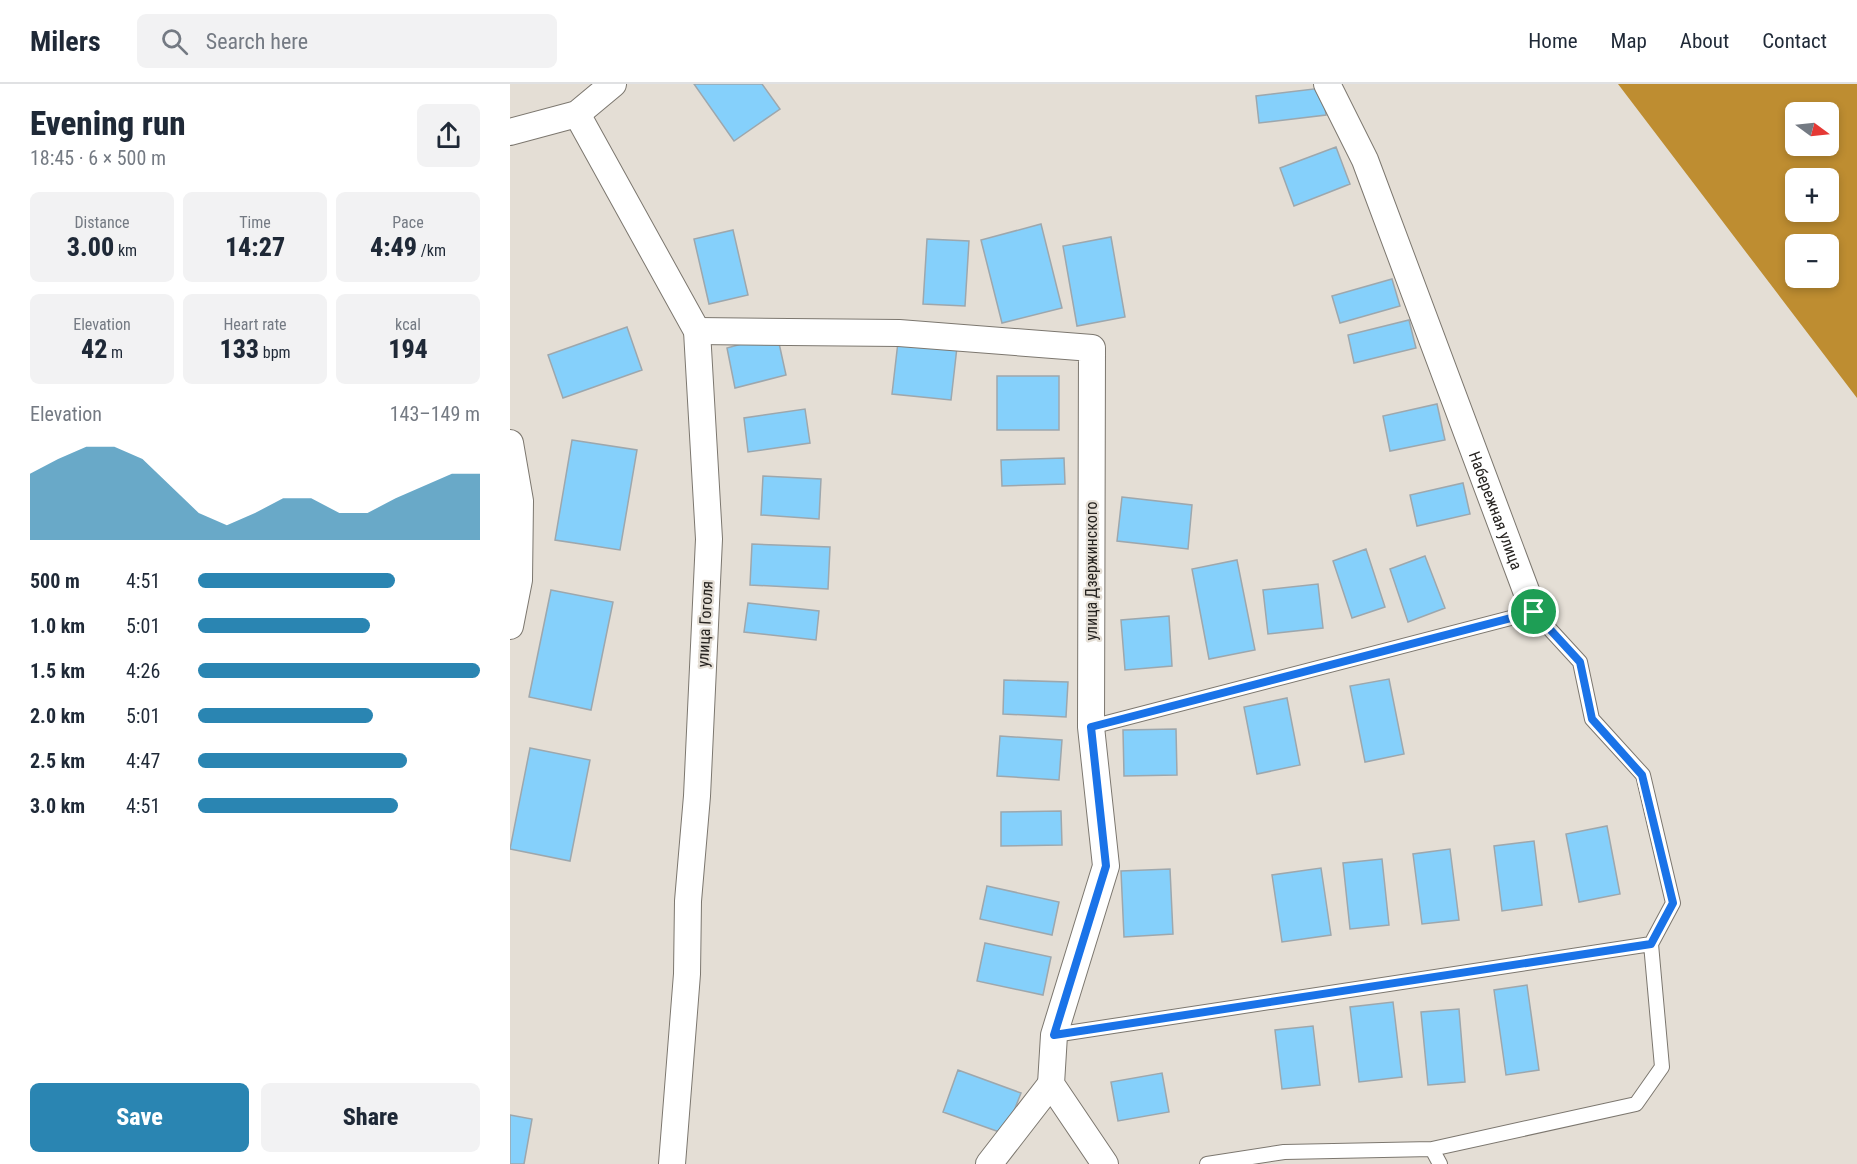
<!DOCTYPE html>
<meta charset="utf-8">
<style>
:root{--surface:#fff;--page:#f2f2f3;--text:#1f2937;--muted:#747a83;--line:#e0e1e3;--accent:#2a85b2}
body{margin:0;font-family:"Roboto Condensed",sans-serif;background:var(--page);color:var(--text);height:100vh;display:flex;flex-direction:column;font-size:22px;white-space:nowrap}
*{box-sizing:border-box;margin:0}
p{font-size:20px;color:var(--muted)}
.icon{flex:none;width:33px;height:33px;fill:none;stroke:currentColor;stroke-width:2;stroke-linecap:round;stroke-linejoin:round}
.map{position:relative;flex:1;overflow:hidden}
.panel{display:flex;flex-direction:column;background:var(--surface);width:510px}
.panel>*{flex:none}
.needle{width:39px;rotate:105deg}
.buttons{position:absolute;left:1275px;top:18px;display:grid;gap:12px}
.buttons a{display:grid;place-items:center;width:54px;height:54px;border-radius:9px;background:var(--surface);box-shadow:0 3px 9px #0003;font-size:30px}
.pin{position:absolute;display:grid;place-items:center;width:51px;height:51px;color:#fff;margin:-26px;border:3px solid #fff;border-radius:50%;box-shadow:0 2px 6px #0007}
.round{display:grid;place-items:center;flex:none;width:63px;height:63px;border-radius:9px;background:var(--page)}
.headline{display:flex;align-items:center;justify-content:space-between;height:102px;padding:0 30px}
h1{font-size:33px;font-weight:800;line-height:45px}
.figures{display:grid;grid-template-columns:repeat(3,1fr);gap:9px;height:102px;padding:6px 30px}
.figures div{display:grid;align-content:center;border-radius:9px;background:var(--page);text-align:center}
.figures b{font-size:26px;font-weight:800}
.figures small{font-size:16px;font-weight:400}
.figures p{font-size:16px}
.chart{height:168px;padding:12px 30px}
.chart p{display:flex;justify-content:space-between}
.chart svg{width:100%;height:108px;margin-top:6px;fill:var(--accent);opacity:.7}
.action{display:flex;gap:12px;margin-top:auto;padding:12px 30px}
.action a{flex:1;height:69px;border-radius:9px;background:var(--accent);color:#fff;font-size:24px;font-weight:800;line-height:69px;text-align:center}
.action a+a{background:var(--page);color:var(--text)}
ul{padding:0 30px;list-style:none;font-size:20px}
li{display:grid;grid-template-columns:96px 72px 1fr;align-items:center;height:45px}
li i{height:15px;border-radius:8px;background:var(--accent)}
header{display:flex;align-items:center;gap:36px;box-sizing:border-box;height:84px;padding:0 30px;background:var(--surface);border-bottom:2px solid var(--line)}
header strong{font-size:28px}
nav{display:flex;gap:33px;margin-inline-start:auto;font-size:21px}
.search{width:420px;height:54px;background:var(--page);display:flex;align-items:center;gap:15px;box-sizing:border-box;padding:0 21px;border-radius:9px;color:var(--muted);font-size:22px}
main{display:flex;flex:1;min-height:0}
.map>svg:first-child{display:block}
</style>
<header>
<strong>Milers</strong>
<div class="search"><svg class="icon" aria-label="search" viewBox="0 0 24 24"><circle cx="10" cy="10" r="6"/><path d="M15 15l6 6"/></svg>Search here</div>
<nav><a>Home</a><a>Map</a><a>About</a><a>Contact</a></nav>
</header>
<main>
<section class="panel">
<div class="headline"><div><h1>Evening run</h1><p>18:45 · 6 × 500 m</p></div><a class="round"><svg class="icon" aria-label="share" viewBox="0 0 24 24"><path d="M12 15V3M7 8l5-5 5 5M5 13v7h14v-7"/></svg></a></div>
<div class="figures">
<div><p>Distance</p><b>3.00<small> km</small></b></div>
<div><p>Time</p><b>14:27</b></div>
<div><p>Pace</p><b>4:49<small> /km</small></b></div>
</div>
<div class="figures">
<div><p>Elevation</p><b>42<small> m</small></b></div>
<div><p>Heart rate</p><b>133<small> bpm</small></b></div>
<div><p>kcal</p><b>194</b></div>
</div>
<div class="chart"><p><span>Elevation</span>143–149 m</p>
<svg viewBox="0 0 160 44" preserveAspectRatio="none"><path d="M0 44V17L10 11L20 6L30 6L40 11L50 22L60 33L70 38L80 33L90 27L100 27L110 33L120 33L130 27L140 22L150 17L160 17V44z"/></svg>
</div>
<ul>
<li><b>500 m</b>4:51<i style="width:70%"></i></li>
<li><b>1.0 km</b>5:01<i style="width:61%"></i></li>
<li><b>1.5 km</b>4:26<i style="width:100%"></i></li>
<li><b>2.0 km</b>5:01<i style="width:62%"></i></li>
<li><b>2.5 km</b>4:47<i style="width:74%"></i></li>
<li><b>3.0 km</b>4:51<i style="width:71%"></i></li>
</ul>
<div class="action"><a>Save</a><a>Share</a></div>
</section>
<div class="map">
<svg width="1347" height="1080" viewBox="0 0 1347 1080">
<rect width="100%" height="100%" fill="#e4ded5"/>
<path fill="#be8d31" fill-rule="evenodd" d="M1108,0H1347V314ZM1286,28H1318V62H1286ZM1286,94H1318V128H1286ZM1286,160H1318V194H1286Z"/>
<path fill="#85d0fb" stroke="#9da7ad" stroke-width="1.5" d="M184,0H252L270,25L224,57Z
M812,4L816,31L749,39L746,12Z
M826,63L840,100L784,122L770,84Z
M531,140L552,224L492,239L471,156Z
M223,146L238,211L199,220L184,155Z
M601,153L615,233L567,242L553,162Z
M417,155L459,157L455,222L413,220Z
M882,195L890,222L830,239L822,212Z
M899,236L906,264L844,279L838,251Z
M117,243L132,286L53,314L38,271Z
M267,250L276,291L225,304L217,264Z
M388,258L447,263L441,316L382,310Z
M487,292H549V346H487Z
M927,320L935,356L880,367L873,332Z
M295,325L300,359L238,368L234,334Z
M62,356L127,366L110,466L45,456Z
M554,374L555,400L492,402L491,376Z
M253,392L311,395L309,435L251,431Z
M953,399L960,430L907,442L900,411Z
M612,413L682,421L678,465L607,457Z
M242,460L320,463L318,505L240,501Z
M856,465L875,523L842,534L823,477Z
M915,472L935,524L898,538L880,485Z
M727,476L745,566L699,575L682,485Z
M808,500L813,544L758,550L753,506Z
M41,506L103,518L81,626L19,613Z
M238,519L309,527L306,556L234,548Z
M659,532L662,582L615,586L611,536Z
M879,595L894,670L855,678L840,602Z
M494,596L558,598L556,633L493,630Z
M777,614L790,681L747,690L734,623Z
M666,645L667,691L614,692L613,646Z
M490,652L552,656L549,696L487,692Z
M20,664L80,676L60,777L0,765Z
M551,727L552,761L491,762V728Z
M1097,742L1110,810L1069,818L1056,750Z
M1024,757L1032,821L992,827L984,762Z
M940,765L949,836L912,840L903,770Z
M872,775L879,841L840,845L833,779Z
M811,784L821,851L772,858L762,791Z
M660,785L663,850L614,853L611,787Z
M477,802L549,818L542,851L470,835Z
M475,859L541,873L533,911L467,897Z
M1017,901L1029,986L996,991L984,906Z
M883,918L892,993L849,998L840,923Z
M949,925L955,998L918,1001L911,928Z
M803,942L810,1001L772,1005L765,946Z
M448,986L511,1009L495,1050L433,1028Z
M652,989L659,1028L608,1037L601,998Z
M0,1031L22,1035L14,1080H0Z"/>
<g fill="none" stroke-linecap="round" stroke-linejoin="round">
<g stroke="#7c776f" stroke-width="16">
<path id="service" d="M581,643L1024,528L1070,578L1082,635L1133,691L1163,819L1141,860L1152,983L1126,1020L922,1065L774,1068L697,1080
M544,951L1141,860
M922,1065L930,1080"/>
</g>
<g stroke="#7c776f" stroke-width="28">
<g id="minor">
<path id="s1" d="M817,0L855,76L1024,528"/>
<path d="M67,30L187,247L199,455L187,712L178,817L177,890L162,1080"/>
<path d="M0,48L67,30L103,0"/>
<path d="M187,247L389,249L582,264L581,643L596,782L544,951L541,1000L595,1080"/>
<path d="M0,359L10,417L9,496L0,542"/>
<path d="M479,1080L541,1000"/>
</g>
</g>
<use href="#service" stroke="#fff" stroke-width="14"/>
<use href="#minor" stroke="#fff" stroke-width="26"/>
</g>
<g fill="none" stroke-linecap="round" stroke-linejoin="round">
<g stroke="#fff" stroke-width="12">
<path id="route" d="M1024,528L1070,578L1082,635L1132,691L1163,819L1141,860L544,951L596,782L581,643Z"/>
</g>
<use href="#route" stroke="#1a73e8" stroke-width="8"/>
</g>
<g text-anchor="middle" dominant-baseline="central" stroke-width="4.5" stroke-linejoin="round" paint-order="stroke">
<g font-size="16" fill="#262320" stroke="#e4ded5">
<text stroke="none"><textPath href="#s1" startOffset="459">Набережная улица</textPath></text>
<text transform="translate(581 487) rotate(-90)">улица Дзержинского</text>
<text transform="translate(195 540) rotate(-87)">улица Гоголя</text>
</g>
</g>
</svg>
<div class="buttons">
<a><svg class="needle" viewBox="-14 -14 28 28"><path d="M0-13l5 13h-10z" fill="#e53935"/><path d="M0 13l5-13h-10z" fill="#747a83"/></svg></a>
<a>+</a>
<a>−</a>
</div>
<div class="pin" style="left:1024px;top:528px;background:#1e9e55"><svg class="icon" aria-label="arrive" viewBox="0 0 24 24"><path d="M6 21V4h12l-3 4 3 4H6"/></svg></div>
</div>
</main>
